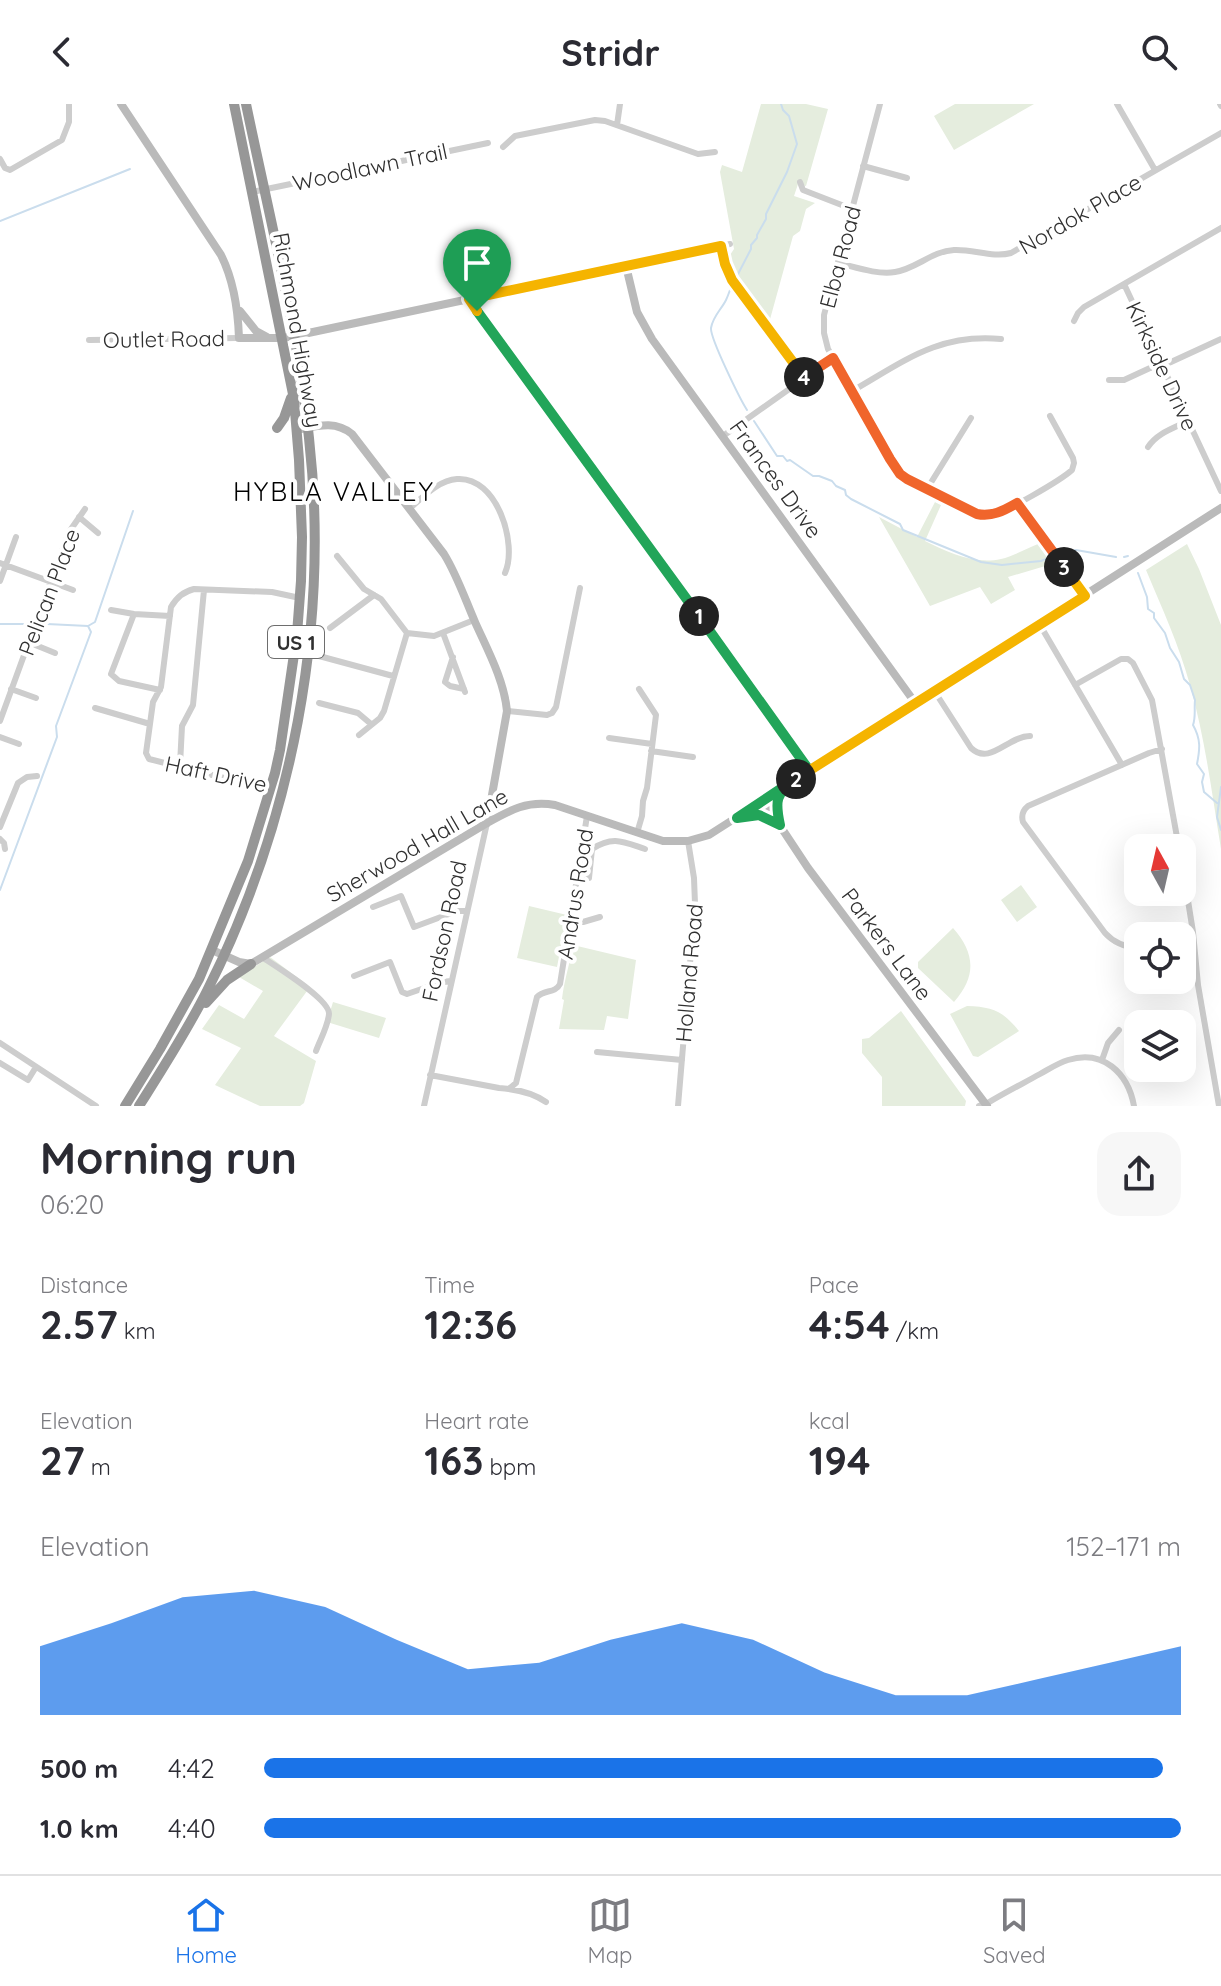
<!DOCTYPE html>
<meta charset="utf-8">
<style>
:root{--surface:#fff;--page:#f7f7f7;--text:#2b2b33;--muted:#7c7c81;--line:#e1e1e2;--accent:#1a73e8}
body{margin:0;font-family:Quicksand,sans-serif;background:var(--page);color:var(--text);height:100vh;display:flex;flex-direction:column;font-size:30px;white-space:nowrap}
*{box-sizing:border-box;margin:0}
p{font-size:26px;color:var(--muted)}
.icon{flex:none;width:44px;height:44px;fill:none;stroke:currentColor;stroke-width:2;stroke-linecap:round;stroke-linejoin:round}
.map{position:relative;height:1002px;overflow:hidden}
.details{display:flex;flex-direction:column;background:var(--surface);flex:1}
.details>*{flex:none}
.needle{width:52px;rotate:352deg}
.controls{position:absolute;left:1124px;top:730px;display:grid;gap:16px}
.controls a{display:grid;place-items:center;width:72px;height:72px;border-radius:16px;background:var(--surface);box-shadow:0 8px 32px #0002;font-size:40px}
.pin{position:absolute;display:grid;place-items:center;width:68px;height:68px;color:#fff;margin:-82px -34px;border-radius:50% 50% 50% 0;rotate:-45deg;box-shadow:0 0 8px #0007}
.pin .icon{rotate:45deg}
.km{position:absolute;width:40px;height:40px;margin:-20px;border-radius:50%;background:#222;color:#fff;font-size:22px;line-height:40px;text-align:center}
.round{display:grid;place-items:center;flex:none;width:84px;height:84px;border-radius:24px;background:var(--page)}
.overview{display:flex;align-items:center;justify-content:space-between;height:136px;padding:0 40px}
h1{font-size:44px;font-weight:800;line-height:60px}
.figures{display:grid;grid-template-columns:repeat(3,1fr);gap:12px;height:136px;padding:8px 40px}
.figures div{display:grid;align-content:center}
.figures b{font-size:40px;font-weight:800}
.figures small{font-size:22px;font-weight:400}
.figures p{font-size:22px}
.chart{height:224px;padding:16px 40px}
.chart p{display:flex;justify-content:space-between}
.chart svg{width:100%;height:144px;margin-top:8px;fill:var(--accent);opacity:.7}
ul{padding:0 40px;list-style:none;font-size:26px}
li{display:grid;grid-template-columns:128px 96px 1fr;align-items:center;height:60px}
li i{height:20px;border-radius:10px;background:var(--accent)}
header{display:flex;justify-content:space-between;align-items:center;height:104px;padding:0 40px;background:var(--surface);font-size:36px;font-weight:800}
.tabs{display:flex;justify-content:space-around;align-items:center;height:112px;border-top:2px solid var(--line);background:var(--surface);font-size:22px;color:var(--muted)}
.tabs a{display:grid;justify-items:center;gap:4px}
.tabs .on{color:var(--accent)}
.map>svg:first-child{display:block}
</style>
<header><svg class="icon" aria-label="back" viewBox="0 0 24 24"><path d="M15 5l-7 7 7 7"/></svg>Stridr<svg class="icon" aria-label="search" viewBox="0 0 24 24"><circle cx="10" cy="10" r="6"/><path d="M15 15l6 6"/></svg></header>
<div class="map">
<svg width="1221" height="1002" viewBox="0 0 1221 1002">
<rect width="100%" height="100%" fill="#fff"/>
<path fill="#e5edde" d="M761,0H806L828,5L806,82L798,80L794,92L815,99L806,105L800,127L793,132L769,219L742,181L735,169L730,151L734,145L720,68L722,61L742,68Z
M955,0H1034L954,46L934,12Z
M935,398L941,401L925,437C948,448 974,461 1001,455C1013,452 1026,445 1038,440L1052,460L1008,473L1015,486L991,500L980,483L930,502L879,413L917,433Z
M1187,440L1199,465L1221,521V745C1212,690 1205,634 1190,581C1179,541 1162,504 1146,466Z
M1021,781L1037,803L1017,818L1001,796Z
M529,802L567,811L557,863L517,854Z
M953,824C975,849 977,872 954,898L918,864V858Z
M573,841L636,856L628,915L607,912L604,926L559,925L564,896L562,895C564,877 570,859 573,841Z
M270,853L310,883L274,932L316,957L304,999L300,1002H260L215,981L241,944L202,925L219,901L244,915L263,887L239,873Z
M333,898L386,914L379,934L327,918Z
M967,902C992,903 1002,906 1019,927L978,953L973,952L950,910Z
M901,907L964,994L966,997L965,1002H882V973L862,949V935L869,934Z"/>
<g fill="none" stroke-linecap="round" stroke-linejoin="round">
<path stroke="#cadded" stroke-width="2" d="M0,117L130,65
M737,172L751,145V141L757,134V131L766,115V110L787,68L797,40L789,12L783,6L781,0
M731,184C729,188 728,192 726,196C721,206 713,212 711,224C710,234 740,295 747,306
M754,317L777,352H783L787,357L790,356L813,372H819L832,377L836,382L845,386L846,391L851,395L900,420L903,426L981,458L1002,461L1041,457L1046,455
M1065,449L1076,446L1116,453
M1124,453L1128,452
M1138,469L1147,493L1148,505L1154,509V514L1165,529L1170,544L1179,558L1184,575L1190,581L1195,596C1194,605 1196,613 1193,621C1201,635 1200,645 1197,660L1204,670L1202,678L1204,688L1217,699
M0,520H24
M47,520L88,522L95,518L133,407
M1221,683L1217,713L1221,726
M0,786L57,633L56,622L91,528L88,522"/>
<path stroke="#cdcdcd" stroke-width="6" d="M880,0L824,211V229L828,245L890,355C895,362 899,369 906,374C919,384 976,413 991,411C1005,409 1061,376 1072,366L1074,359L1073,354L1050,312
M1117,0L1155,66
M1220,0L1221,2
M617,21L620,0
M503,43L515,32L595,16L605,17L698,50L715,48
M0,55L5,64L10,66L62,36L69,18V0
M863,62L907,74
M800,78L803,86L852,105
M252,88L488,39
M721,142L725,160L732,176L803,274
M838,159C855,163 877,171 895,168C916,165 932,147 954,146C973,145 993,154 1011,149L1221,29
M626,162L730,140
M1124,180L1221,387
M469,195L809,666
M1074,217L1078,209L1084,203L1221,124
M89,236L239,234
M1109,276H1124L1150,264L1171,258L1221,235
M852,287C903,258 938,229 1001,235
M723,332L833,254
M1148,343C1157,329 1174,324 1188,317
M927,385L971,314
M1017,399L1085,492
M409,405C423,393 439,376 457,375C497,372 518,440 505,469
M79,413L98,429
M337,452L364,485L381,495L407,529L434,532L474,516
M0,459L73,486
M0,477L16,433
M111,506L134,510L170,512
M134,510L111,570L119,577L160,586
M1040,521L1122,661
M330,524L374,491
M443,529L465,588
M28,538L55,549
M308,549L393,572
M453,553L445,578L450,582L464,585
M1075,581L1121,555H1128L1133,559L1152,596L1179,744
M11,585L36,594
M935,588L971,644C990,662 1008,632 1030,632
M319,599L358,609L371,620
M95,604L150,620
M507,607L547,611L552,609L556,603L580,484
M0,617L69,428L85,405
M359,631L380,614L384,607L407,529
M0,633L19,640
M609,634L652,640
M651,647L693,653
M180,661L182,622L193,601L204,486
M271,682L232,676L149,655L146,649L153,598L161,583L171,503C177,493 183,488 194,485L272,488L300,494
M0,723L18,679L27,673L37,672
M637,729L642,712L643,697L647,684L656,611L639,585
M0,735L4,739L5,745
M1132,743L1178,735
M1182,759L1193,828L1198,881L1219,1002
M577,773L589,774L592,745C613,731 624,738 645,745
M373,803L401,792L414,823L457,807H466
M571,816L583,818L600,813
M1179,832L1193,828
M1138,844C1124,843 1114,839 1105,829L1023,718C1021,711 1023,706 1028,702L1149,649L1162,645
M262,853C275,862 330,895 329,910C328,922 320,936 316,947
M354,872L390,858L402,888L407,890L442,878L451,877
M0,939L96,1002
M597,948L682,956
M1102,956L1108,939L1119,926
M0,959L28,976L36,963
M430,971L499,984C514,985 533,989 546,998
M510,984L516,979L537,893C544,885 555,890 560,880L587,712
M424,1002L487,719
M678,1002L695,800L694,774L688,737
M979,1002L986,1000C1004,989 1022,980 1040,970C1049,965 1058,959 1068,956C1103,945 1128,969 1134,1002"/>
<path stroke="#bababa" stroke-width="8" d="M121,0L221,151C234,177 238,205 239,234H282L294,232L626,162L637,208L652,235L916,600
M240,207L256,227L267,233
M297,326C317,322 335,316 352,330L444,450C457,471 465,495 475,518C488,547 504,576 507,607L487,719
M763,696L808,764L987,1002
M740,713L759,711L776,719
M779,717L777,699L783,684
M212,846L239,858L251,860L487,719C510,706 528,696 555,701L663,737H688L709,731L1221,404"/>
<path stroke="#979797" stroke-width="10" d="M277,324L284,314L291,294
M206,899L227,876L251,860
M125,1002L160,945L199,875L248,757L275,669L280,646L297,530L301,477L302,433L299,356L294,295L234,0
M139,1002C163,964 187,927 207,887C292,718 330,522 309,334C297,221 269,111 246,0"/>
</g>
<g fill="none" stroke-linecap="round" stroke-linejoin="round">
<g stroke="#fff" stroke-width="16">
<path id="split-1" d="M477,207L699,512"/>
</g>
<g stroke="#fff" stroke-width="16">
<path id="split-2" d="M699,512L809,666L737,714L759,711L780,721C775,698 775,689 796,675"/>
</g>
<g stroke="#fff" stroke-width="16">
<path id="split-3" d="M796,675L1085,492L1064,463"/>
</g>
<g stroke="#fff" stroke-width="16">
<path id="split-4" d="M804,273L833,254L890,355L900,370L907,375L977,410C992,413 1003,407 1017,399L1064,463"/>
</g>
<g stroke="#fff" stroke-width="16">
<path id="split-5" d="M477,207L469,195L721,142L725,160L732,176L804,273"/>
</g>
<use href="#split-1" stroke="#22a559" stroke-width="10"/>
<use href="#split-2" stroke="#22a559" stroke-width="10"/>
<use href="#split-3" stroke="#f5b400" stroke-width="10"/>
<use href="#split-4" stroke="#f0652b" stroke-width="10"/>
<use href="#split-5" stroke="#f5b400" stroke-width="10"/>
</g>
<g text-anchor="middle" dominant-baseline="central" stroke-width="8" stroke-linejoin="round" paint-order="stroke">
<rect fill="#fff" stroke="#6e6e6e" stroke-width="2" x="268" y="522" width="56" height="32" rx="6"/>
<g font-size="20" font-weight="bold" fill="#303030">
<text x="296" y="538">US 1</text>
</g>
<g font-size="22" fill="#303030" stroke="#fff">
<text transform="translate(370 63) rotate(-12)">Woodlawn Trail</text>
<text transform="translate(1080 110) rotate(-30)">Nordok Place</text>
<text transform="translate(840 153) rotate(-75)">Elba Road</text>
<text transform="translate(298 226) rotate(80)">Richmond Highway</text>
<text transform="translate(164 235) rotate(-1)">Outlet Road</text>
<text transform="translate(1162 262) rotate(65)">Kirkside Drive</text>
<text transform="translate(776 375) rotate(54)">Frances Drive</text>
<text transform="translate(49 488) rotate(-69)">Pelican Place</text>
<text transform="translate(216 670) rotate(12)">Haft Drive</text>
<text transform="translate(417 741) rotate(-30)">Sherwood Hall Lane</text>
<text transform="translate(575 790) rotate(-81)">Andrus Road</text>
<text transform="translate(444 827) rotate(-78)">Fordson Road</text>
<text transform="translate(887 840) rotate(53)">Parkers Lane</text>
<text transform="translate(689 869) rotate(-85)">Holland Road</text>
</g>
<g font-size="26" letter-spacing="2" fill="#000" stroke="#fff">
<text x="334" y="387">HYBLA VALLEY</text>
</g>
</g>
</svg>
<div class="controls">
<a><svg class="needle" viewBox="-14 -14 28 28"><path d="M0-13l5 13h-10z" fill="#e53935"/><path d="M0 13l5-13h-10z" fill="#7c7c81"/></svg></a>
<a><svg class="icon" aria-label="locate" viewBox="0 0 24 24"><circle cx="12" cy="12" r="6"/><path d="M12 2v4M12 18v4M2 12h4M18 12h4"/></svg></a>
<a><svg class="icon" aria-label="layers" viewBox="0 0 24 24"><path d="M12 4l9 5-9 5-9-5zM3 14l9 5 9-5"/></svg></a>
</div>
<div class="pin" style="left:477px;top:207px;background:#1e9e55"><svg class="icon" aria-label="arrive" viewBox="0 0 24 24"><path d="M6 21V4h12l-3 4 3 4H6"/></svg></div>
<b class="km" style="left:699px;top:512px">1</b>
<b class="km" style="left:796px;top:675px">2</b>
<b class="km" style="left:1064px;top:463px">3</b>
<b class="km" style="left:804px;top:273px">4</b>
</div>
<section class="details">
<div class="overview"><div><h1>Morning run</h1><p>06:20</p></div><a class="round"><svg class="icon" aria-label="share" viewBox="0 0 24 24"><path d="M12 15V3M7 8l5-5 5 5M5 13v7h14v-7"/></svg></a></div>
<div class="figures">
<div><p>Distance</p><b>2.57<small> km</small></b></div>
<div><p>Time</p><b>12:36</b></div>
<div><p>Pace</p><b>4:54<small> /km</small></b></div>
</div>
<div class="figures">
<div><p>Elevation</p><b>27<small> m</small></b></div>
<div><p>Heart rate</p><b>163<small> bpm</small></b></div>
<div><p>kcal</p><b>194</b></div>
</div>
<div class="chart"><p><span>Elevation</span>152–171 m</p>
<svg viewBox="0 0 160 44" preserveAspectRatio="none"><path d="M0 44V23L10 16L20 8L30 6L40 11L50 21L60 30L70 28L80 21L90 16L100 21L110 31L120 38L130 38L140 33L150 28L160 23V44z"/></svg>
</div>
<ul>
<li><b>500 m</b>4:42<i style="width:98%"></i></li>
<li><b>1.0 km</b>4:40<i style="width:100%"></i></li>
</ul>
</section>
<nav class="tabs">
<a class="on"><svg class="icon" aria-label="home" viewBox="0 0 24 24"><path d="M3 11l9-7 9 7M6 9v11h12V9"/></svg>Home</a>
<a><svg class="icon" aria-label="map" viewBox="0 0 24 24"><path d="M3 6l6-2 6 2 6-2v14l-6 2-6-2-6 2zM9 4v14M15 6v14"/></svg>Map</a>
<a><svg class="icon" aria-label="saved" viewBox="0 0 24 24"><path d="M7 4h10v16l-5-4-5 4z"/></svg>Saved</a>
</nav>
